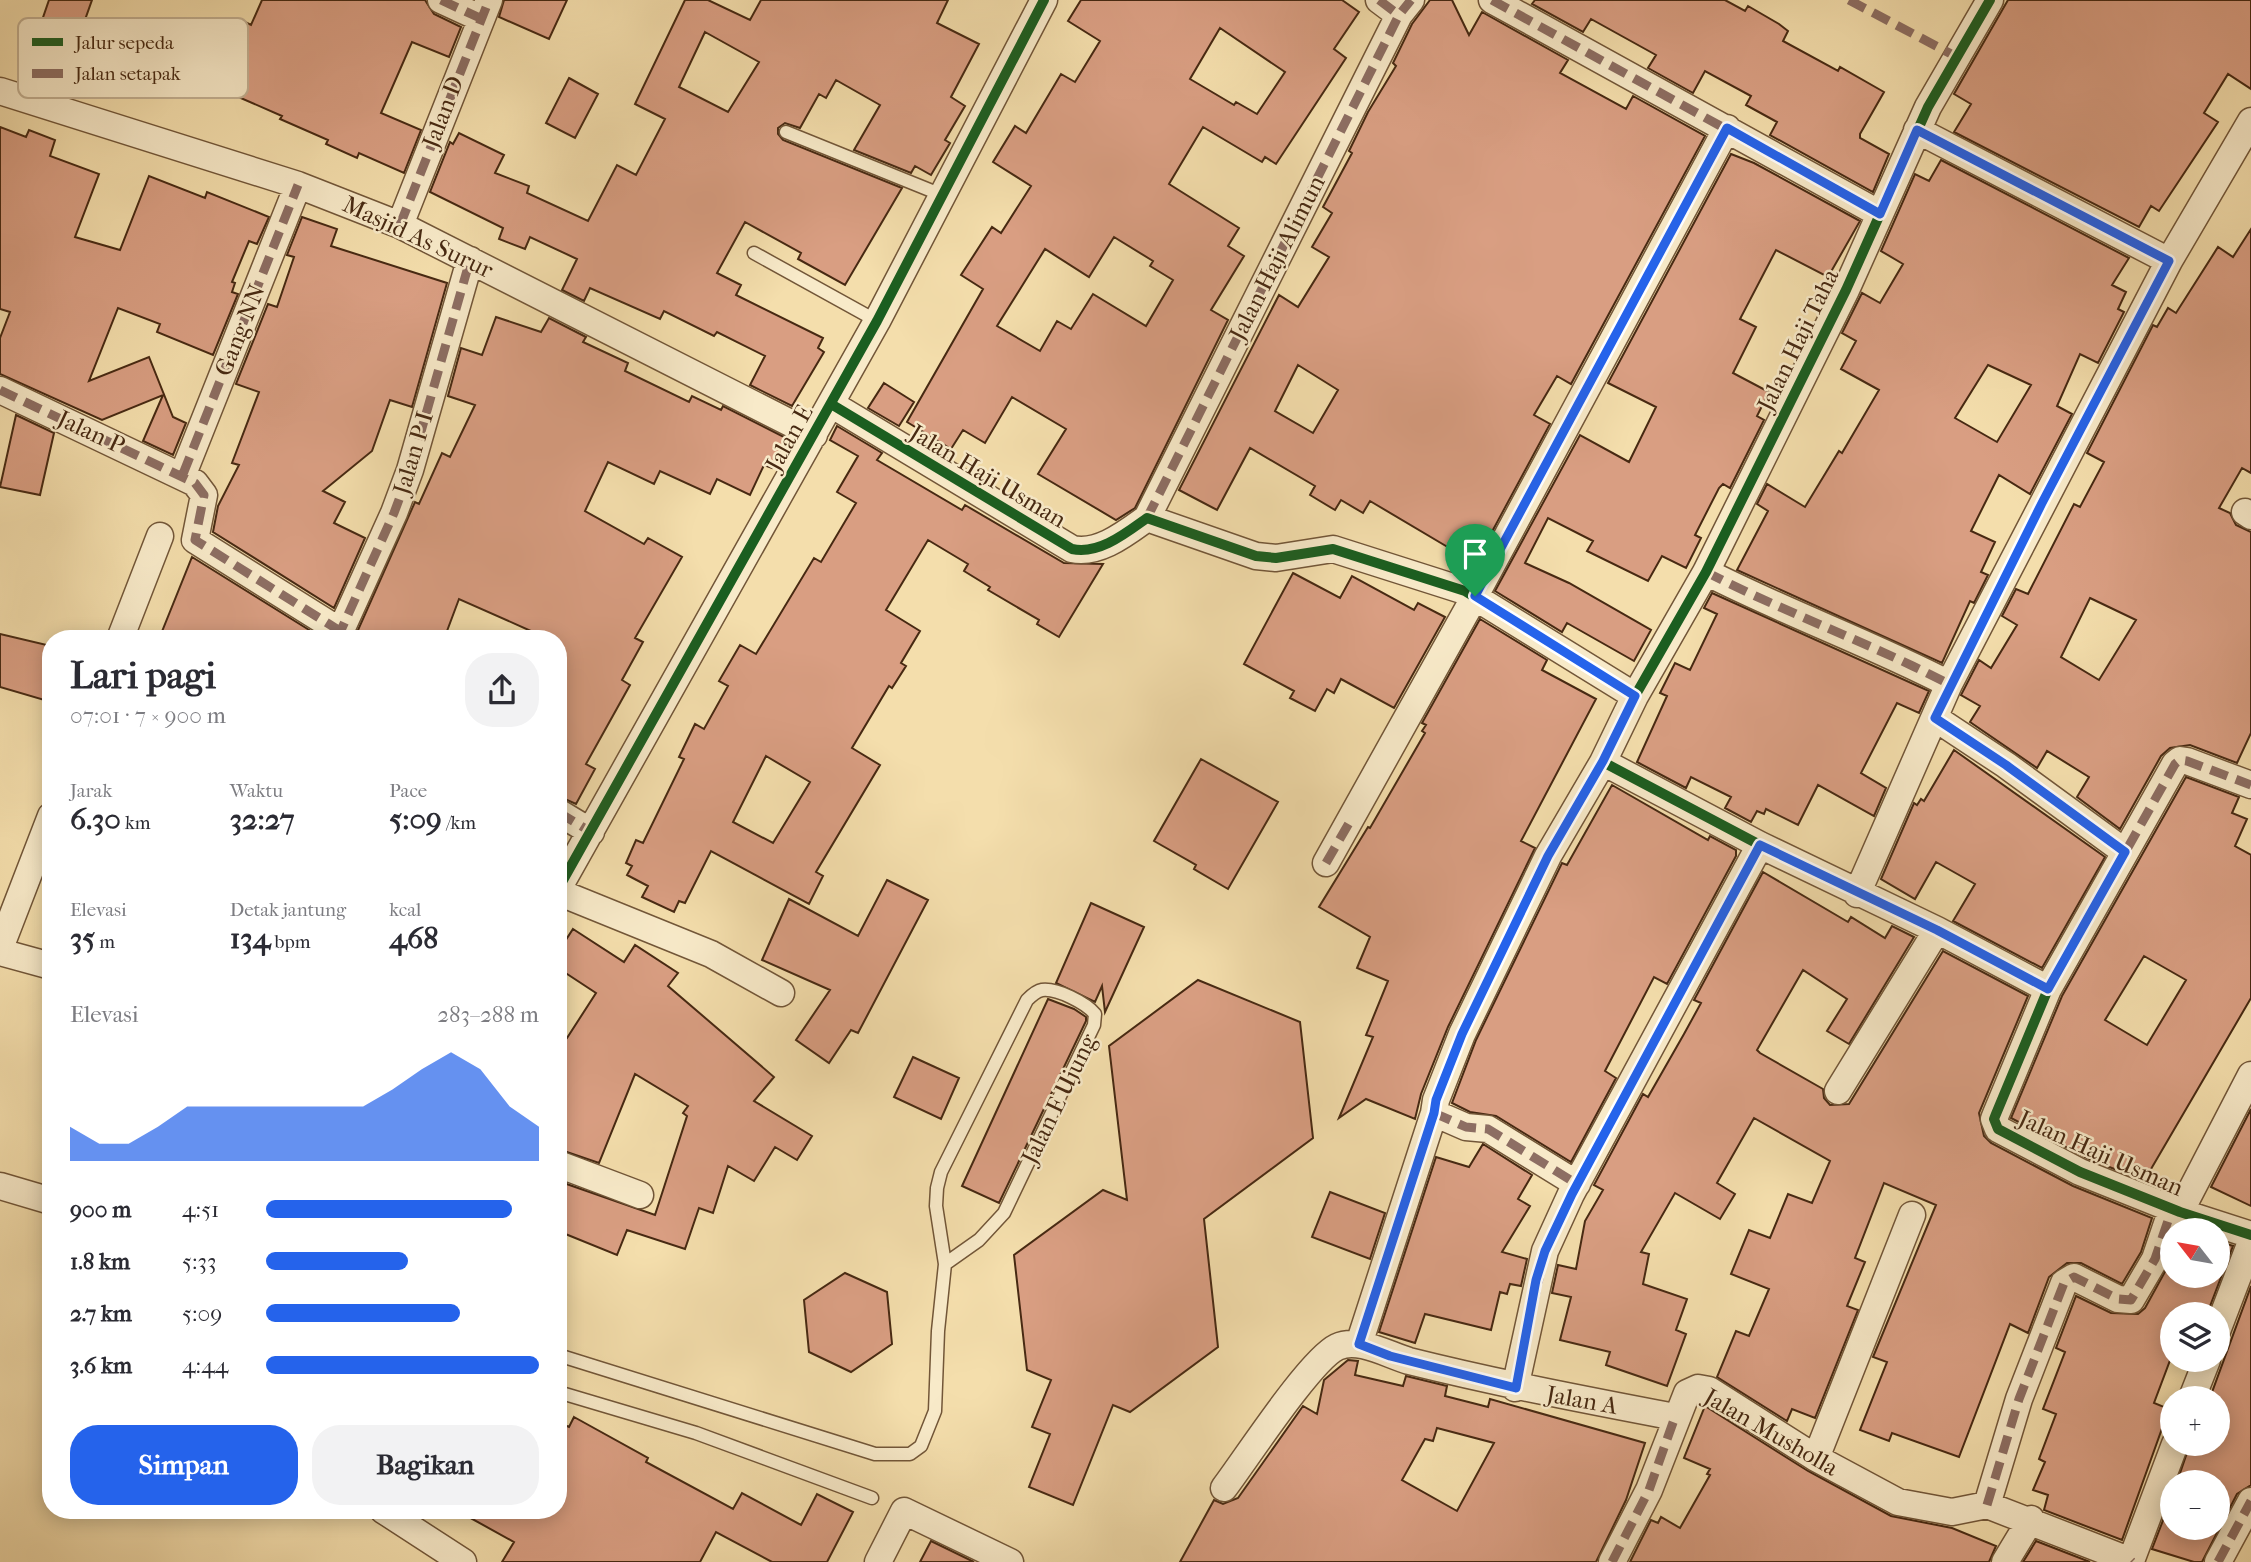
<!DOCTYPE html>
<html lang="id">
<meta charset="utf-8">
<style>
:root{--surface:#fff;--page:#f2f2f3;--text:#2b2b33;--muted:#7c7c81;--accent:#2563eb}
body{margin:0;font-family:"IM FELL French Canon",serif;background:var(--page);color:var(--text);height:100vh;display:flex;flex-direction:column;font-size:26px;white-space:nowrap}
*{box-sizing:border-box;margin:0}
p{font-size:23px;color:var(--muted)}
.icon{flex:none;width:38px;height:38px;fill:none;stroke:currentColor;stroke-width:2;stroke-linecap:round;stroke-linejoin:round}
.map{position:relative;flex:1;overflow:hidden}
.drawer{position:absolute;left:42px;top:630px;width:525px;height:889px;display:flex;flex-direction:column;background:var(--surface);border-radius:28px;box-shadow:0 4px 18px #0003}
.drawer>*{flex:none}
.needle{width:46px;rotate:301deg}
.controls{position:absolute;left:2160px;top:1218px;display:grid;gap:14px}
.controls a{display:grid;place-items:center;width:70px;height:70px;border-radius:50%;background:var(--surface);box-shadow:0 4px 18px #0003;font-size:35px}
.pin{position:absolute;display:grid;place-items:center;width:60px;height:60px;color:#fff;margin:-72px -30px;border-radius:50% 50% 50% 0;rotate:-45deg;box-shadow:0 0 7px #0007}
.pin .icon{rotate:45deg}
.round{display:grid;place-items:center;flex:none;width:74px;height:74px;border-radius:28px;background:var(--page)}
.head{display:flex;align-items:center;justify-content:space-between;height:119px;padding:0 28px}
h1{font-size:38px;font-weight:700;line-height:52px}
.metrics{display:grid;grid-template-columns:repeat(3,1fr);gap:10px;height:119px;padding:7px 28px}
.metrics div{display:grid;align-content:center}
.metrics b{font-size:30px;font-weight:700}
.metrics small{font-size:19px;font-weight:400}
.metrics p{font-size:19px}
.chart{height:196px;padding:14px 28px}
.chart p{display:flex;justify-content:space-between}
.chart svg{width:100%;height:126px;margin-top:7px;fill:var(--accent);opacity:.7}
.primary-button{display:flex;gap:14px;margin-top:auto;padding:14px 28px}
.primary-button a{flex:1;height:80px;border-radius:28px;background:var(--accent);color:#fff;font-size:28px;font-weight:700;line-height:80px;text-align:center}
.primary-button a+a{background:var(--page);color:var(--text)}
ul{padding:0 28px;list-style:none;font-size:23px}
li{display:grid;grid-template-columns:112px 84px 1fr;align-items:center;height:52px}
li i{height:18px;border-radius:9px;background:var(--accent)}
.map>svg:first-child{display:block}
</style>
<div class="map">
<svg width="2251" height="1562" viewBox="0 0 2251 1562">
<rect width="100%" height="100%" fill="#f4deac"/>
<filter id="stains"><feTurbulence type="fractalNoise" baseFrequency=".00286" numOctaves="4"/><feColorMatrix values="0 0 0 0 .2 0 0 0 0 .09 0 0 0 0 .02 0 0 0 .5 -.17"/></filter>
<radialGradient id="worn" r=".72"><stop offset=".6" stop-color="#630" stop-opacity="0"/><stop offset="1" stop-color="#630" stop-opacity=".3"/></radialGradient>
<path fill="#d99e82" stroke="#472912" stroke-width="2" fill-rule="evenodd" d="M49,0H92L75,48L37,35Z
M262,0H425L434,14L461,27L449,57L412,42L381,113L421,130L404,173L359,153L357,158L326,144L328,140L280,119L282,116L227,92L225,95L201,85L220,43L232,48L243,21L251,25Z
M504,0H567L549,39L499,17Z
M685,0H708L750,20L761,0H948L937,23L979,44L951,97L965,106L945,140L950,143L931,175L915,166L911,173L854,150L880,105L836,80L826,98L819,94L800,128L785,123L778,128V134L783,140L902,188L845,285L798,259L801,253L745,222L717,273L741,285L736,295L823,338L818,348L824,352L792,406L750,385L765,356L717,332L714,336L664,311L660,319L590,288L584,301L562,290L577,259L530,237L525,249L499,239L503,228L430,192L450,142L453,144L459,133L504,155L495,173L529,186L527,193L588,221L617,165L636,175L665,119L635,104ZM705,32L759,62L728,112L679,87Z
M1081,0H1342L1359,12L1334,49L1346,58L1276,164L1265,157L1262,162L1203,127L1169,184L1239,228L1228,246L1244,256L1211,310L1228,320L1135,508L1116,520L1038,474L1066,429L1012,397L985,443L963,430L951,449L907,422L983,289L961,275L992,227L1001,233L1031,186L993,162L1015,126L1026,133L1061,74L1075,82L1100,41L1068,21ZM1220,28L1285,72L1257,114L1236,102L1234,105L1190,79ZM1114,237L1153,261L1150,266L1173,280L1146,326L1093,294L1071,329L1057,321L1040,351L997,326L1045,249L1089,277Z
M1430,0H1452L1469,35L1482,12L1568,60L1560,73L1626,109L1633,96L1705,136L1571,384L1557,376L1534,415L1550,424L1473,567L1454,555L1456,552L1370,501L1363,513L1341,500L1335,510L1310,495L1315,486L1250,448L1217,510L1179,490L1279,295L1298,307L1329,257L1312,247L1332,213L1323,207L1352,153L1349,151L1368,112L1396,66L1393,63L1412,24ZM1298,365L1338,390L1313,433L1275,411Z
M1535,0H1725L1745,11L1748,6L1779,24L1788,31L1783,41L1838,71L1840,67L1884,92L1860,134V138L1889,154L1873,192L1770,135L1777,122L1746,105L1751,96L1705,71L1693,93L1648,68L1656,55L1591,19L1583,32L1532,4Z
M2008,0H2251V89L2228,74L2204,113L2218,122L2159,211L2151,206L2139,227L1954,132L1971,104L1954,94Z
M569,78L598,94L575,138L546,123Z
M0,127L26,137L29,130L55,140L50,156L99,174L75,237L120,250L149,176L205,198L207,192L269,217L257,244L249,241L232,282L235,283L232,292L238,294L213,355L157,332L160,324L118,308L89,381L149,357L173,417L186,423L173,455L143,441L163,395L102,420L0,374V338L10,312L0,309Z
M1731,154L1754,163L1860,221L1828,277L1776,250L1740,319L1756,327L1733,373L1769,392L1757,416L1764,420L1730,488L1723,484L1719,488L1695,535L1701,538L1686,568L1662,556L1648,581L1587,551L1593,541L1548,518L1525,563L1569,583L1651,630L1634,661L1567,623L1562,632L1495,591L1580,435L1629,462L1656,407L1608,383Z
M1941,160L2129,258L2112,285L2126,292L2118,309L2124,312L2098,363L2080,354L2057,406L2072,414L2030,494L1999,475L1971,531L1995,542L1981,572L1988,575L1974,603L1970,601L1942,663L1737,570L1768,511L1757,504L1767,484L1805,507L1839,451L1842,453L1879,390L1841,369L1856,341L1842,333L1862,293L1880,303L1903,264L1881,251L1915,174L1929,181ZM1988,365L2031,385L1997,442L1955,418Z
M302,217L337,229L331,246L447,283L412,407L390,400L372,451L323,491L345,502L334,523L365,538L334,608L213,532L218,506L239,465L232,463L259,392L236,384L268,304L277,307L294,257L287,255Z
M2251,229V473L2242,468L2219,508L2230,513L2236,525L2251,532V733L2237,763L2190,745L2170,748L2161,756L2120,829L2077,797L2089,777L2047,751L2037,768L1970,722L1980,706L1961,695L1979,660L1991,668L2017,625L2002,616L2016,589L2028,594L2074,504L2080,507L2104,462L2087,453L2153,325L2157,327L2168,308L2176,313L2218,247L2233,257ZM2090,598L2136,620L2099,680L2061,657Z
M496,317L541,332L549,318L586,337L583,342L628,363L625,371L689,402L692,396L721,410L723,406L786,438L772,468L764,465L750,495L717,479L710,494L660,471L654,484L608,462L585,511L644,544L648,538L682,557L635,638L643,642L622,680L630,685L586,764L595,769L576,804L558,796V639H527L531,631L459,599L444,639H354L415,502L419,504L442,453L450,457L475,405L448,396L461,348L482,355Z
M884,383L914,402L899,426L868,408Z
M16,415L54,433L40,495L0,487Z
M837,426L882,453L877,460L962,510L965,505L1064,563L1103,564L1059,637L1037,624L1039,620L988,590L990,587L964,571L968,564L928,540L886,610L920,631L901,663L906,666L892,688L889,686L852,748L880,765L816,872L823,876L809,904L711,851L685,903L679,901L674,912L642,897L648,886L627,875L632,866L626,863L636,840L643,843L684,759L679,757L695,724L704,729L728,686L719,681L740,645L756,654L814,558L821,562L856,503L837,492L858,456L830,440ZM766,756L810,782L773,843L733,822Z
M192,557L322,638V639H159Z
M1293,573L1340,598L1352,576L1414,610L1418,603L1445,617L1394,708L1341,679L1334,693L1327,689L1315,711L1290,698L1294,691L1244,664Z
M1712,593L1929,691L1919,713L1897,703L1861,773L1886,788L1874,816L1818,785L1798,825L1766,809L1764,814L1757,811L1751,822L1725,808L1731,797L1691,777L1686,788L1637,762L1667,696L1660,693L1675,663L1690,670L1717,614L1704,608Z
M1480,619L1547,660L1542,670L1596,699L1521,841L1535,848L1448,1027L1421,1094L1415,1119L1366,1099L1339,1118L1373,1037L1366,1035L1388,981L1357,968L1370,937L1319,907L1368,827L1370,828L1425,733L1422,731L1426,725L1422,723Z
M0,634L51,646V702L0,687Z
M1954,750L2105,857L2042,968L1953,921L1975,884L1936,862L1915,899L1881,879L1914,803L1917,805L1921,799L1924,801Z
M1201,759L1278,802L1228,889L1194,869L1196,865L1154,841Z
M2186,777L2239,797L2232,813L2247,819L2235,846L2251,855V998L2144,1181L2087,1158L2011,1118L2062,996ZM2144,956L2186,980L2147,1045L2105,1020Z
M1612,785L1708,840L1710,836L1736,850V856L1667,984L1654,977L1605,1071L1616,1078L1571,1162L1496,1116L1470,1112L1452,1103L1476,1040L1562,863L1567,865Z
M1763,872L1848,922L1851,917L1885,938L1892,926L1914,937L1849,1044L1827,1031L1847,999L1803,970L1757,1050L1760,1053L1823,1089L1824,1098L1830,1105L1849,1104L1943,951L2028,996L1979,1113L1984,1136L1991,1143L2073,1186L2152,1218L2141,1252L2122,1284L2081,1263H2067L2049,1277L2028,1333L2010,1324L1959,1457L1892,1433L1889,1441L1860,1430L1887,1362L1873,1357L1936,1205L1884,1183L1855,1258L1865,1262L1847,1306L1858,1310L1815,1418L1792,1409L1787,1421L1717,1377L1736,1331L1749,1336L1769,1289L1731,1274L1749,1230L1770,1238L1788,1194L1812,1203L1830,1161L1754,1118L1717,1183L1735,1194L1720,1219L1675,1193L1641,1252L1649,1254L1643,1284L1687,1299L1676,1330L1686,1334L1667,1386L1606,1365L1610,1352L1560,1340L1571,1297L1552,1293L1558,1265L1576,1269L1585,1221L1603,1190L1594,1185L1643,1094L1648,1097L1684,1034L1701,1003L1694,1000Z
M887,880L928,900L858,1033L851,1030L829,1063L796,1040L830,990L762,960L789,899L858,936Z
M1091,903L1144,927L1105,1012L1102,986L1095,1002L1056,983Z
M573,929L624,962L635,945L678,973L668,986L774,1077L754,1101L812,1136L797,1160L775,1147L754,1181L728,1166L713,1213L699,1208L685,1249L627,1230L617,1255L558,1231V1181L655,1215L687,1116L683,1113L688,1106L635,1074L599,1163L558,1149V1034L567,1038L596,993L558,968V952Z
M1198,980L1300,1022L1313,1138L1204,1219L1218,1347L1130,1412L1113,1405L1073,1505L1029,1487L1050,1434L1032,1427L1051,1380L1027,1370L1014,1255L1103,1190L1127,1200L1109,1046Z
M1048,999L1074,1009L1086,1017V1021L999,1203L962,1186Z
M913,1057L959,1078L941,1119L894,1097Z
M2251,1109V1206L2211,1187Z
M1483,1144L1532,1175L1518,1199L1530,1206L1502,1252L1527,1259L1521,1286L1510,1284L1507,1294L1500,1292L1491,1330L1425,1314L1415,1343L1379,1332L1436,1157L1469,1167Z
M1330,1192L1385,1213L1370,1259L1312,1237Z
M2217,1241L2233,1246L2207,1314H2172V1355L2154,1403L2169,1409L2122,1540L2044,1510L2048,1495L2033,1490L2045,1462L2039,1459L2056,1414L2043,1409L2065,1352L2056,1348L2076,1296L2111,1313L2138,1314L2145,1308L2172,1259V1276H2217Z
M845,1273L887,1292L892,1344L851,1372L809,1352L804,1300Z
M2251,1286V1485L2237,1494L2202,1562H2194L2152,1549L2172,1497V1528H2217V1482H2177L2190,1444H2217V1397L2211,1395Z
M1348,1360L1358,1361L1355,1375L1403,1386L1406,1376L1447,1386L1445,1396L1488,1407L1490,1399L1645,1443L1626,1500L1596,1562H1180L1214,1500L1223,1504L1238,1498L1303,1406L1317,1414L1324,1380ZM1437,1428L1494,1443L1457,1511L1402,1480L1425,1439L1433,1441Z
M1705,1406L1808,1471L1891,1516L1952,1528L1996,1546L1989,1562H1630L1651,1520L1658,1523L1661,1517L1680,1528L1710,1475L1707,1474L1710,1469L1684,1458Z
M574,1417L648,1458L646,1462L733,1509L742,1493L801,1525L817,1494L853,1512L827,1562H772L716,1532L700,1562H502L514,1542L456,1510H558V1422L569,1427Z
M931,1541L974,1562H920Z
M2036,1541L2090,1562H2023Z"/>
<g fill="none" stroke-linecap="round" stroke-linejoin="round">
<g stroke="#725638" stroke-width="15">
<path id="lane" d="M786,132L942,195
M754,253L877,321
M558,1355L875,1454H910L921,1446L935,1411L938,1331L945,1264L936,1206L937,1188L941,1172L1027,1000C1031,996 1036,991 1042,990C1057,988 1086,1003 1095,1014L1094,1025L1004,1213L979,1240L945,1264
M558,1392L696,1433L872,1498"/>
</g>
<g stroke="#725638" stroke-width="29">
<path id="street" d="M441,0L480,18
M1379,0L1399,15
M1492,0L1880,214
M1990,0L1928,107L1846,290L1706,572L1635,696L1603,762L1760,845L1937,930L2048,989L1996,1114L1994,1119L1998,1129L2080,1172L2180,1212L2251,1235
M0,91L298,185L400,225L814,435
M1917,130L2169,261
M400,225L489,0
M0,390L195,483L204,495L195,540L340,631
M831,404L1072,549C1099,555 1126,533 1147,518L1256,556L1276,558L1333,549L1465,591L1635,696
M183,474L298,185
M2245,512L2251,516
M1147,518L1399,15L1411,0
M1706,572C1786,613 1870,643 1949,684
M120,639L160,536
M337,639L394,513L410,470L470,260
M1935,718L2006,765L2125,852
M558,812L591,832
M1326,863L1475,596L1727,128
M558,889L877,321L1044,0
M558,892L711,954L781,993
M1857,894L1949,684L2169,261L2251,121
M0,948L51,816
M0,952L51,966
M2048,989L2175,764L2180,760L2187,761L2251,785
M1838,1091L1937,930
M1434,1113L1466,1127L1488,1129L1577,1184
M558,1164L640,1195
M0,1186L51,1201
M2180,1212L2251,1075
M2217,1331L2251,1242
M1359,1344L1434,1113L1436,1100L1462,1034L1548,856L1603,762
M1515,1388L1545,1251L1571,1194L1760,845
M2192,1398L2207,1360
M1816,1458L1912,1215
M1224,1488C1246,1459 1310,1360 1337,1347C1359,1337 1388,1355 1409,1361C1497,1383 1586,1400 1675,1417
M1987,1505L2019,1399L2064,1283L2074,1277L2118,1299L2131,1300L2155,1259L2172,1209
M383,1510L463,1562
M878,1562L904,1511L1010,1562
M1612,1562L1649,1490L1687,1393L1698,1388L1709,1390L1816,1458L1898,1502L1952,1512L1987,1505L2131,1561L2175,1444
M2005,1562L2031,1519
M2218,1562L2251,1501"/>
</g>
<use href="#lane" stroke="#f8eac9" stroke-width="12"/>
<use href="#street" stroke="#f8eac9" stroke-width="26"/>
<path stroke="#8d6e63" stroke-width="9" stroke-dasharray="18 9" stroke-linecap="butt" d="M441,0L480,18
M1379,0L1399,15
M1492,0L1880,214
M1849,0L1957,57
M1917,130L2169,261
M400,225L489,0
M0,390L195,483L204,495L195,540L340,631
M183,474L298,185
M1147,518L1399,15L1411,0
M1706,572C1786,613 1870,643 1949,684
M1475,596L1727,128
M337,639L394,513L410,470L470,260
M1935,718L2006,765L2125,852
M558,812L591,832
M1326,863L1352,818
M2048,989L2175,764L2180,760L2187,761L2251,785
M1434,1113L1466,1127L1488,1129L1577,1184
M1359,1344L1434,1113L1436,1100L1462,1034L1548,856L1603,762
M1515,1388L1545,1251L1571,1194L1760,845
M1987,1505L2019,1399L2064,1283L2074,1277L2118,1299L2131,1300L2155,1259L2172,1209
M2131,1561L2132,1562
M1612,1562L1649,1490L1675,1417
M2218,1562L2251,1501"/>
<g stroke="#f8eac9" stroke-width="15">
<path id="cycleway" d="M1990,0L1928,107L1846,290L1706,572L1635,696L1603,762L1760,845L1937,930L2048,989L1996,1114L1994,1119L1998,1129L2080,1172L2180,1212L2251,1235
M831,404L1072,549C1099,555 1126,533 1147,518L1256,556L1276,558L1333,549L1465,591L1635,696
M558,889L877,321L1044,0"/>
</g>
<use href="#cycleway" stroke="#1b5e20" stroke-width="10"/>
</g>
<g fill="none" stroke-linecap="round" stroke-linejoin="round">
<g stroke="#fff" stroke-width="14">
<path id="route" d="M1727,128L1880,214L1917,130L2169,261L2042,503L1935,718L2006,765L2125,852L2048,989L1937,930L1760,845L1572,1194L1545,1251L1536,1280L1516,1388L1390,1356L1359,1344L1434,1113L1436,1100L1462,1034L1548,856L1603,761L1635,696L1475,596Z"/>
</g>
<use href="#route" stroke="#2563eb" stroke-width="9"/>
</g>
<g text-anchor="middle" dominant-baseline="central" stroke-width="5" stroke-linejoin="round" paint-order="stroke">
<g font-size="24" fill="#472912" stroke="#f8eac9">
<text transform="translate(443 112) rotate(-69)">Jalan D</text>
<text transform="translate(418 237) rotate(25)">Masjid As Surur</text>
<text transform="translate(1277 258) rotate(-63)">Jalan Haji Alimun</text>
<text transform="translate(240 330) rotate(-68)">Gang NN</text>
<text transform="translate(1798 340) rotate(-64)">Jalan Haji Taha</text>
<text transform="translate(91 432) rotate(25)">Jalan P</text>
<text transform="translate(789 438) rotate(-61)">Jalan E</text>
<text transform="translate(413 453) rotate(-73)">Jalan P I</text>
<text transform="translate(988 476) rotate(31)">Jalan Haji Usman</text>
<text transform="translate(1059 1099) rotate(-64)">Jalan E Ujung</text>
<text transform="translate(2101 1153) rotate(24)">Jalan Haji Usman</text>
<text transform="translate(1582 1400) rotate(10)">Jalan A</text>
<text transform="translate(1771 1432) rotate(30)">Jalan Musholla</text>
</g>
</g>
<rect x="18" y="18" width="230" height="80" rx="10" fill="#f8eac9" stroke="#c3b092" stroke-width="2"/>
<rect x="32" y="38" width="31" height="8" fill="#1b5e20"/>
<rect x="32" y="69" width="31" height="9" fill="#8d6e63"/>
<g font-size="19" fill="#472912">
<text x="75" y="49">Jalur sepeda</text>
<text x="75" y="80">Jalan setapak</text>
</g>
<rect width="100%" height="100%" filter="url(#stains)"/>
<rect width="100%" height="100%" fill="url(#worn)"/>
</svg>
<div class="controls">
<a><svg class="needle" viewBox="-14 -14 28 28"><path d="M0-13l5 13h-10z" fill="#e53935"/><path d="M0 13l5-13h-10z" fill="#7c7c81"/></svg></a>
<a><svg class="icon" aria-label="layers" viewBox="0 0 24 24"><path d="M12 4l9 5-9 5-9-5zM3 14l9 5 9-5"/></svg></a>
<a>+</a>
<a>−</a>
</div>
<div class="pin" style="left:1475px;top:596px;background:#1e9e55"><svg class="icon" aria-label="arrive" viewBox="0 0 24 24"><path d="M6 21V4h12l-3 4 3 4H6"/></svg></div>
<section class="drawer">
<div class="head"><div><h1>Lari pagi</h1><p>07:01 · 7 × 900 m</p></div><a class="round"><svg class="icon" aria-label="share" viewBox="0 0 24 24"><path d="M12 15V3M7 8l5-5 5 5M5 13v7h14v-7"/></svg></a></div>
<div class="metrics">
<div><p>Jarak</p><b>6.30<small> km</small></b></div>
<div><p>Waktu</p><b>32:27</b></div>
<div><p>Pace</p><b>5:09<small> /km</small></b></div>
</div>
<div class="metrics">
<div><p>Elevasi</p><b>35<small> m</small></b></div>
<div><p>Detak jantung</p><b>134<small> bpm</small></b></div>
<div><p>kcal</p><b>468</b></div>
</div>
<div class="chart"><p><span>Elevasi</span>283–288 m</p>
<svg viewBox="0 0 160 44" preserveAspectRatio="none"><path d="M0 44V32L10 38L20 38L30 32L40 25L50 25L60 25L70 25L80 25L90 25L100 25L110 19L120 12L130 6L140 12L150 25L160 32V44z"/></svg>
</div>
<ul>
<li><b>900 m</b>4:51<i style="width:90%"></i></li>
<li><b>1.8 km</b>5:33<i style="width:52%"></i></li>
<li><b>2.7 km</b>5:09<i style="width:71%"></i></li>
<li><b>3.6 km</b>4:44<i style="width:100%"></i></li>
</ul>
<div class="primary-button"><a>Simpan</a><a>Bagikan</a></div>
</section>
</div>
